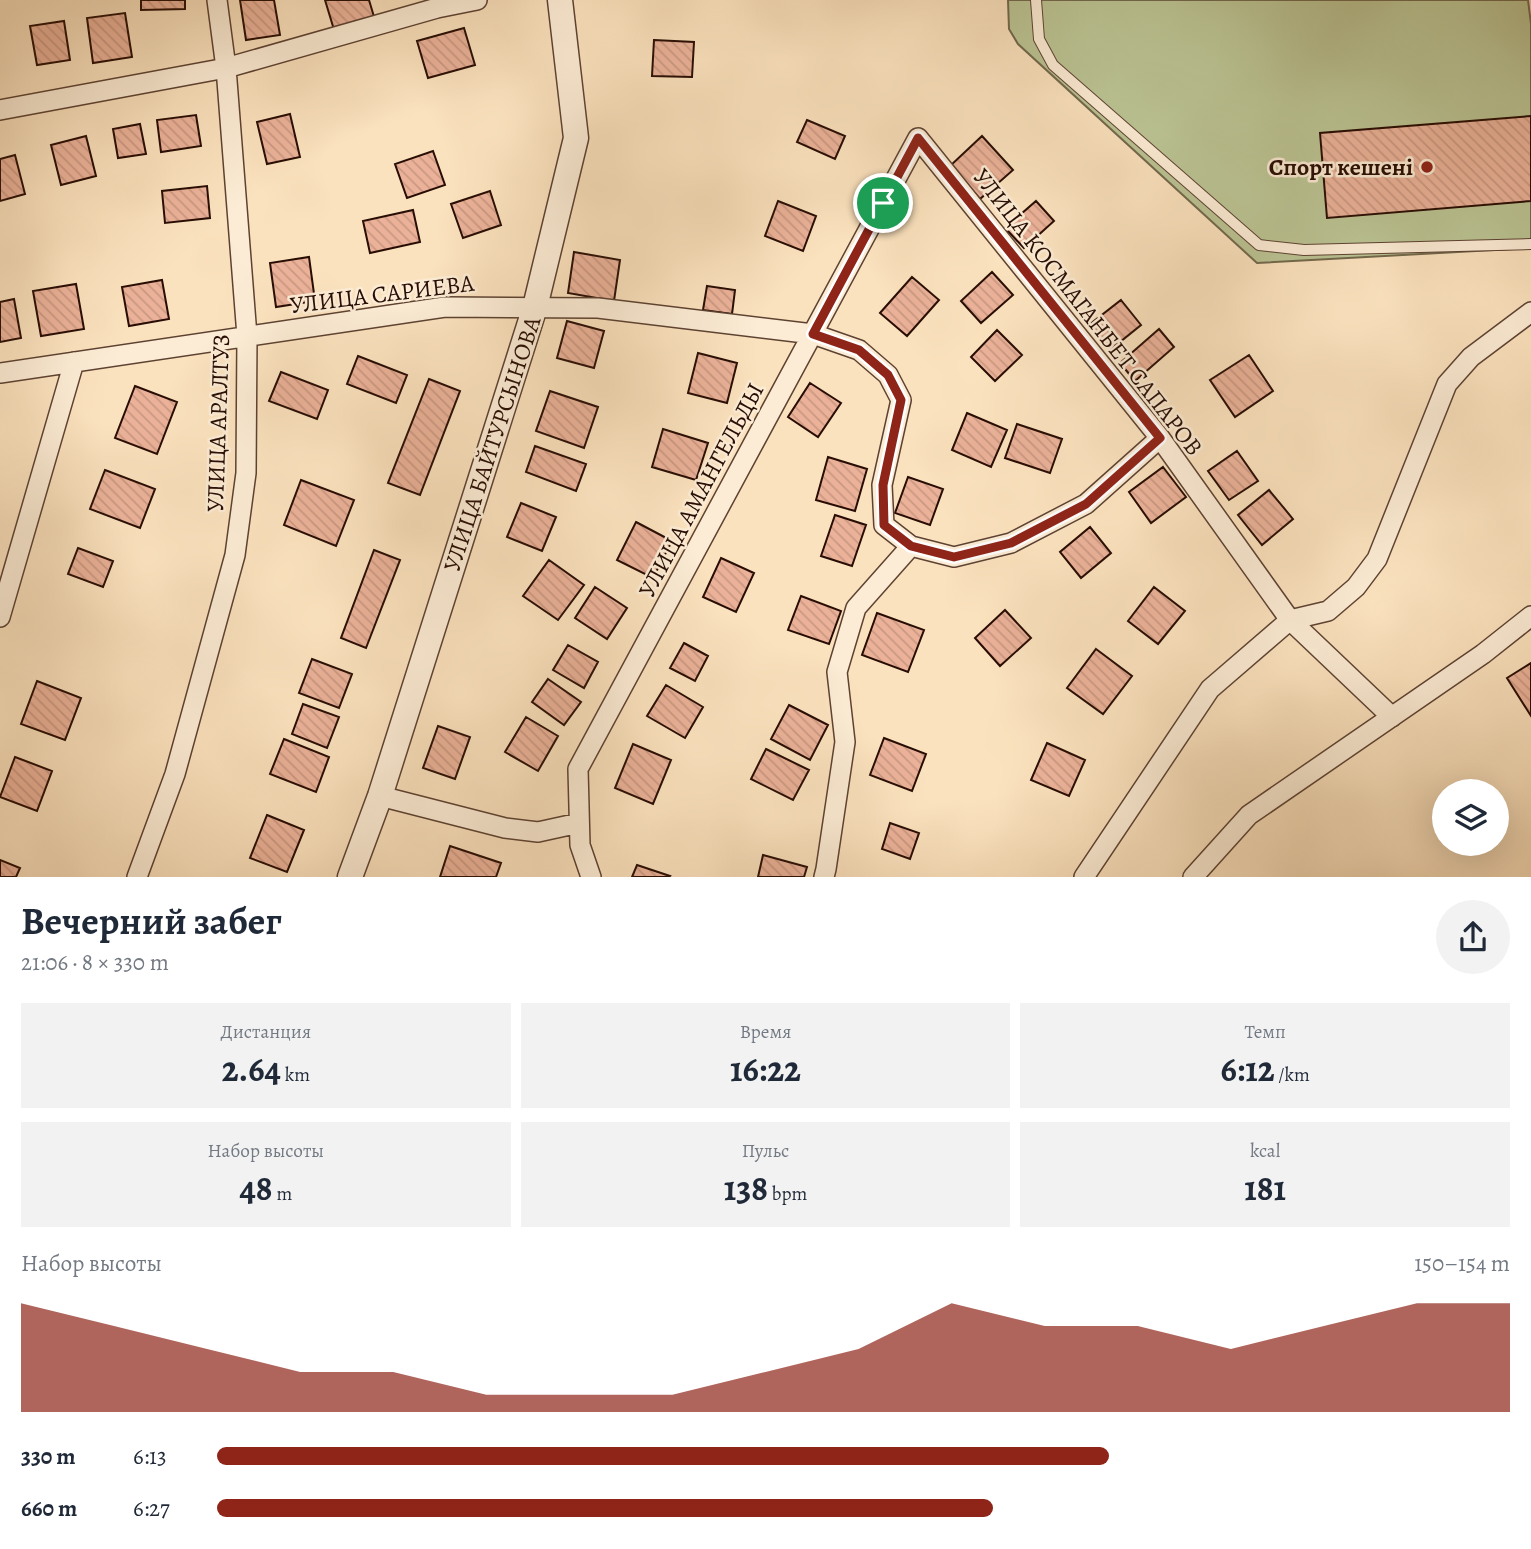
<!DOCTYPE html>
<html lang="ru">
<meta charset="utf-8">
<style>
:root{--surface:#fff;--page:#f2f2f3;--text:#1f2937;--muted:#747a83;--accent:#8f2418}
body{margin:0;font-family:Alegreya,serif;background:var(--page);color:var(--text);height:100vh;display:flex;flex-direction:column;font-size:26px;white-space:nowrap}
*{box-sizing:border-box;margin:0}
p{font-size:23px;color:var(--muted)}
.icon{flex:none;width:38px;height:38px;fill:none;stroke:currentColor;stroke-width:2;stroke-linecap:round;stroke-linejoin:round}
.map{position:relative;height:877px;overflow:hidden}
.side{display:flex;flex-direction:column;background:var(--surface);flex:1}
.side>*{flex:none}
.buttons{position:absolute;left:1432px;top:779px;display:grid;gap:14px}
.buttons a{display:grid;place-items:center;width:77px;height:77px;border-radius:50%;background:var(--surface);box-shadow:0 7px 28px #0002;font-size:35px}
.pin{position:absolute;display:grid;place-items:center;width:60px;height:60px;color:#fff;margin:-30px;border:4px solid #fff;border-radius:50%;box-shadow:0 2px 7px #0007}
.round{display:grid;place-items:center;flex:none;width:74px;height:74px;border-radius:37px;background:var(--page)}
.overview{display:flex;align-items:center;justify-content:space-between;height:119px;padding:0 21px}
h1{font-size:38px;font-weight:700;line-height:52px}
.figures{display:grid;grid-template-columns:repeat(3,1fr);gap:10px;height:119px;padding:7px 21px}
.figures div{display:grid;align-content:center;border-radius:0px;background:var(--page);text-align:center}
.figures b{font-size:35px;font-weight:700}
.figures small{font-size:19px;font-weight:400}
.figures p{font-size:19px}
.chart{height:196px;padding:14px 21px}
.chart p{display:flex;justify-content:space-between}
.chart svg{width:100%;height:126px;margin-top:7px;fill:var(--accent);opacity:.7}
ul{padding:0 21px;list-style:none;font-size:23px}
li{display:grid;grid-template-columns:112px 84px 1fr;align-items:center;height:52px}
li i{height:18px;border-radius:9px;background:var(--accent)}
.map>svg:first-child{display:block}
</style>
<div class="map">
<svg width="1531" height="877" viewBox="0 0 1531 877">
<defs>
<pattern id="building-back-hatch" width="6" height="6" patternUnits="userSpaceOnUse" patternTransform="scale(1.75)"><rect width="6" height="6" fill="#ebb299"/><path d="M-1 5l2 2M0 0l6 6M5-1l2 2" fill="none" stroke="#ca9882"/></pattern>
</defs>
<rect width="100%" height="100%" fill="#fbe2be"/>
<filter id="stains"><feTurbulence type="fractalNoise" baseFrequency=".00286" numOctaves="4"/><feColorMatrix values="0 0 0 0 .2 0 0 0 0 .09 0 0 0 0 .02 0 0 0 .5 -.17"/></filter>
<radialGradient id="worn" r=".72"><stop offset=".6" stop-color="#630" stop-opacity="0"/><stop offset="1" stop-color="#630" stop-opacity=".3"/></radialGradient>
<path fill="#bbc494" stroke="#72684c" stroke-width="2" d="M1008,0H1528L1531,24V248L1257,263L1018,44L1009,29Z"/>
<path fill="url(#building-back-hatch)" stroke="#280d04" stroke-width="2" d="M141,0H185V9L141,10Z
M240,0H274L280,35L246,40Z
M325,0H369L375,20L335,33Z
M125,13L132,57L93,63L87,18Z
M64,21L70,60L37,65L30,26Z
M464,28L475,65L428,78L417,41Z
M654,40L694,42L692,77L652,76Z
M290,114L300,157L267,164L257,122Z
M196,115L201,146L161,152L157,120Z
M1531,116V201L1327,218L1320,133Z
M807,120L845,136L835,159L797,142Z
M140,124L146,154L118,158L113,129Z
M86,136L96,176L61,185L51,145Z
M982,136L1013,170L980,199L950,166Z
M433,151L445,185L407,198L395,164Z
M15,155L25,194L0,201V159Z
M207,186L210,218L165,223L162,191Z
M490,191L501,225L463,238L451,204Z
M778,201L816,216L803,251L765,236Z
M1036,201L1054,221L1024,248L1005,228Z
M413,210L420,242L370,253L363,221Z
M574,252L620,260L614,301L568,293Z
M309,257L315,301L276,307L270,263Z
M992,272L1013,295L981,323L961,301Z
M912,277L939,300L907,336L880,313Z
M162,280L169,319L129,326L122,287Z
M76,284L84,329L41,336L33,291Z
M707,286L735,290L732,314L703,310Z
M14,299L21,338L0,342V302Z
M1121,300L1141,325L1110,350L1089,325Z
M567,321L604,331L594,368L557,358Z
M1159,329L1174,347L1135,381L1120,363Z
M997,330L1022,355L995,381L971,357Z
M698,353L737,363L727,403L688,393Z
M1249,355L1273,391L1235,417L1210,380Z
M358,356L407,375L396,403L347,384Z
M281,372L328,390L317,419L269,401Z
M429,379L460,391L420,495L388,483Z
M810,383L841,403L818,437L788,417Z
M135,386L177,402L157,454L115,438Z
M550,391L598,407L584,448L536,431Z
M967,413L1007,430L991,467L952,450Z
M1017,424L1062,439L1050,473L1005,458Z
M663,429L708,443L696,480L652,467Z
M535,446L586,464L576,491L526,472Z
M1237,451L1258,481L1229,500L1208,471Z
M828,457L867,469L855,511L816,500Z
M1163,467L1186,497L1151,523L1129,492Z
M105,470L155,489L140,528L90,509Z
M908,477L943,489L930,525L895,513Z
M301,480L354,500L336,546L284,525Z
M1269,490L1293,519L1262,545L1238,515Z
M521,503L556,517L542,551L507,537Z
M835,515L866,525L852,566L821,556Z
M636,522L672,541L653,578L617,560Z
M1090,527L1111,553L1081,578L1060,552Z
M78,548L113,561L103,587L68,574Z
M374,550L400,560L366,648L341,638Z
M721,558L754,573L736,612L703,597Z
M549,560L584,585L558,620L523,596Z
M595,587L627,608L607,639L575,618Z
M1154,587L1185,611L1158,644L1128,621Z
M801,596L841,611L829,644L788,630Z
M1005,610L1031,638L1000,666L975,638Z
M877,613L924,630L908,672L862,655Z
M684,643L708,656L695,681L670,668Z
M568,645L598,662L584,688L553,670Z
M1096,649L1132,676L1103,714L1067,688Z
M312,659L352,674L339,708L299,693Z
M1531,663V716L1507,678Z
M548,679L581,702L564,725L532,702Z
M37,681L81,698L65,740L21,724Z
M666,685L703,707L685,738L647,716Z
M303,704L339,717L327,748L292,734Z
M789,705L828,725L810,760L771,739Z
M526,717L558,736L538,771L505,752Z
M438,726L470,737L455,779L423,768Z
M884,738L926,754L912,791L870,775Z
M284,739L329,757L316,792L270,774Z
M1047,743L1085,760L1069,796L1031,780Z
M633,744L671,760L653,804L615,788Z
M766,749L809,770L793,800L751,779Z
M15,757L52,771L37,811L0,797Z
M267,815L304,830L287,872L250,858Z
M890,823L919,833L910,859L882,849Z
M450,846L501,863L496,877H440Z
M763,855L807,867L804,877H758Z
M0,860L20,868L16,877H0Z
M637,865L670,876L669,877H632Z"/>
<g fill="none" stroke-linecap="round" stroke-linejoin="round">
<g stroke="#5d4232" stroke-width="12">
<path id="service" d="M1036,0L1039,39L1053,65L1259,245L1304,250L1531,244"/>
</g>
<g stroke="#5d4232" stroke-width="22">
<path id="minor" d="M0,110L226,68L437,8L477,0
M0,373L445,307L598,308L813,334L859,350L888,375L901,400L882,485L884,525L911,546L954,557L1011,543L1086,504L1160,438
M0,617L74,362
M1290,620L1328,611L1356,587L1377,559L1447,384L1471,357L1531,312
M380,796L505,828L538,832L579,823
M137,877L175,774L235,555L246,473L247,336L226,68L217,0
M591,877L580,845L578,769L918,138L1160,438L1290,620L1392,717
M824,877L826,869L845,742L837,672L856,608L911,546
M1084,877L1210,689L1290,620
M1193,877L1249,815L1483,654L1531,616"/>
</g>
<g stroke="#5d4232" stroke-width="27">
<path id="tertiary" d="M350,877L380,796L535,307L576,138L560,0"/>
</g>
<use href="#service" stroke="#fcecd5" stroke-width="10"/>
<use href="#minor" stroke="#fcecd5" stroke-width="19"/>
<use href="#tertiary" stroke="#fcecd5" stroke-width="24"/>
</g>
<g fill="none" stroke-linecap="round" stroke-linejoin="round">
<g stroke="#fff" stroke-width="14">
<path id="route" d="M918,138L1160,438L1086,504L1011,543L954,557L911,546L884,525L883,485L901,400L888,375L859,350L813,334Z"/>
</g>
<use href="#route" stroke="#8f2418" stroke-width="9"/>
</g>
<circle fill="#8f2418" stroke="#fcecd5" stroke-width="2.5" cx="1427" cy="167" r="7"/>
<g text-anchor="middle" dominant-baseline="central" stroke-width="5" stroke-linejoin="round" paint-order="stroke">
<g font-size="24" font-weight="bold" fill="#280d04" stroke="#fcecd5" text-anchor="end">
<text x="1413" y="167">Спорт кешені</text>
</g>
<g font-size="24" fill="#280d04" stroke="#fcecd5">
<text transform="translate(382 294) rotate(-7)">УЛИЦА САРИЕВА</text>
<text transform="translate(1088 312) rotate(52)">УЛИЦА КОСМАГАНБЕТ САПАРОВ</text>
<text transform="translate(218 423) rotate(-88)">УЛИЦА АРАЛТУЗ</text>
<text transform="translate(492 444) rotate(-72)">УЛИЦА БАЙТУРСЫНОВА</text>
<text transform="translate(701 490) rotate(-62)">УЛИЦА АМАНГЕЛЬДЫ</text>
</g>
</g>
<rect width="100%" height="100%" filter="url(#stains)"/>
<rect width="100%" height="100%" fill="url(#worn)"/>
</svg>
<div class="buttons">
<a><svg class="icon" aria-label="layers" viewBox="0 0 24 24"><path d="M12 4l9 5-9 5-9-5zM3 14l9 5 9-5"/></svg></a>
</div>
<div class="pin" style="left:883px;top:203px;background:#1e9e55"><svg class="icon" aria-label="arrive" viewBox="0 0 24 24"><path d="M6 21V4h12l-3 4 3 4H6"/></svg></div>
</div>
<section class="side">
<div class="overview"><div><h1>Вечерний забег</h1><p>21:06 · 8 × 330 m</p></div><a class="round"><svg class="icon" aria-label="share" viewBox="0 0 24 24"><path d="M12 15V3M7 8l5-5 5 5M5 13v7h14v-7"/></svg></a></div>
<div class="figures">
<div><p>Дистанция</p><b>2.64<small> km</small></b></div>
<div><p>Время</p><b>16:22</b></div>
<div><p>Темп</p><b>6:12<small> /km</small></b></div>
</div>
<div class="figures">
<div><p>Набор высоты</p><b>48<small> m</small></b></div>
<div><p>Пульс</p><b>138<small> bpm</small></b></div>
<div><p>kcal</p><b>181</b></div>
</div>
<div class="chart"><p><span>Набор высоты</span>150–154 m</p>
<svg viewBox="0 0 160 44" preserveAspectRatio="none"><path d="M0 44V6L10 14L20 22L30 30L40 30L50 38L60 38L70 38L80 30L90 22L100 6L110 14L120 14L130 22L140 14L150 6L160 6V44z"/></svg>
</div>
<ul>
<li><b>330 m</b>6:13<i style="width:69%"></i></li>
<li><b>660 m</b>6:27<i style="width:60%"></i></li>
</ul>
</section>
